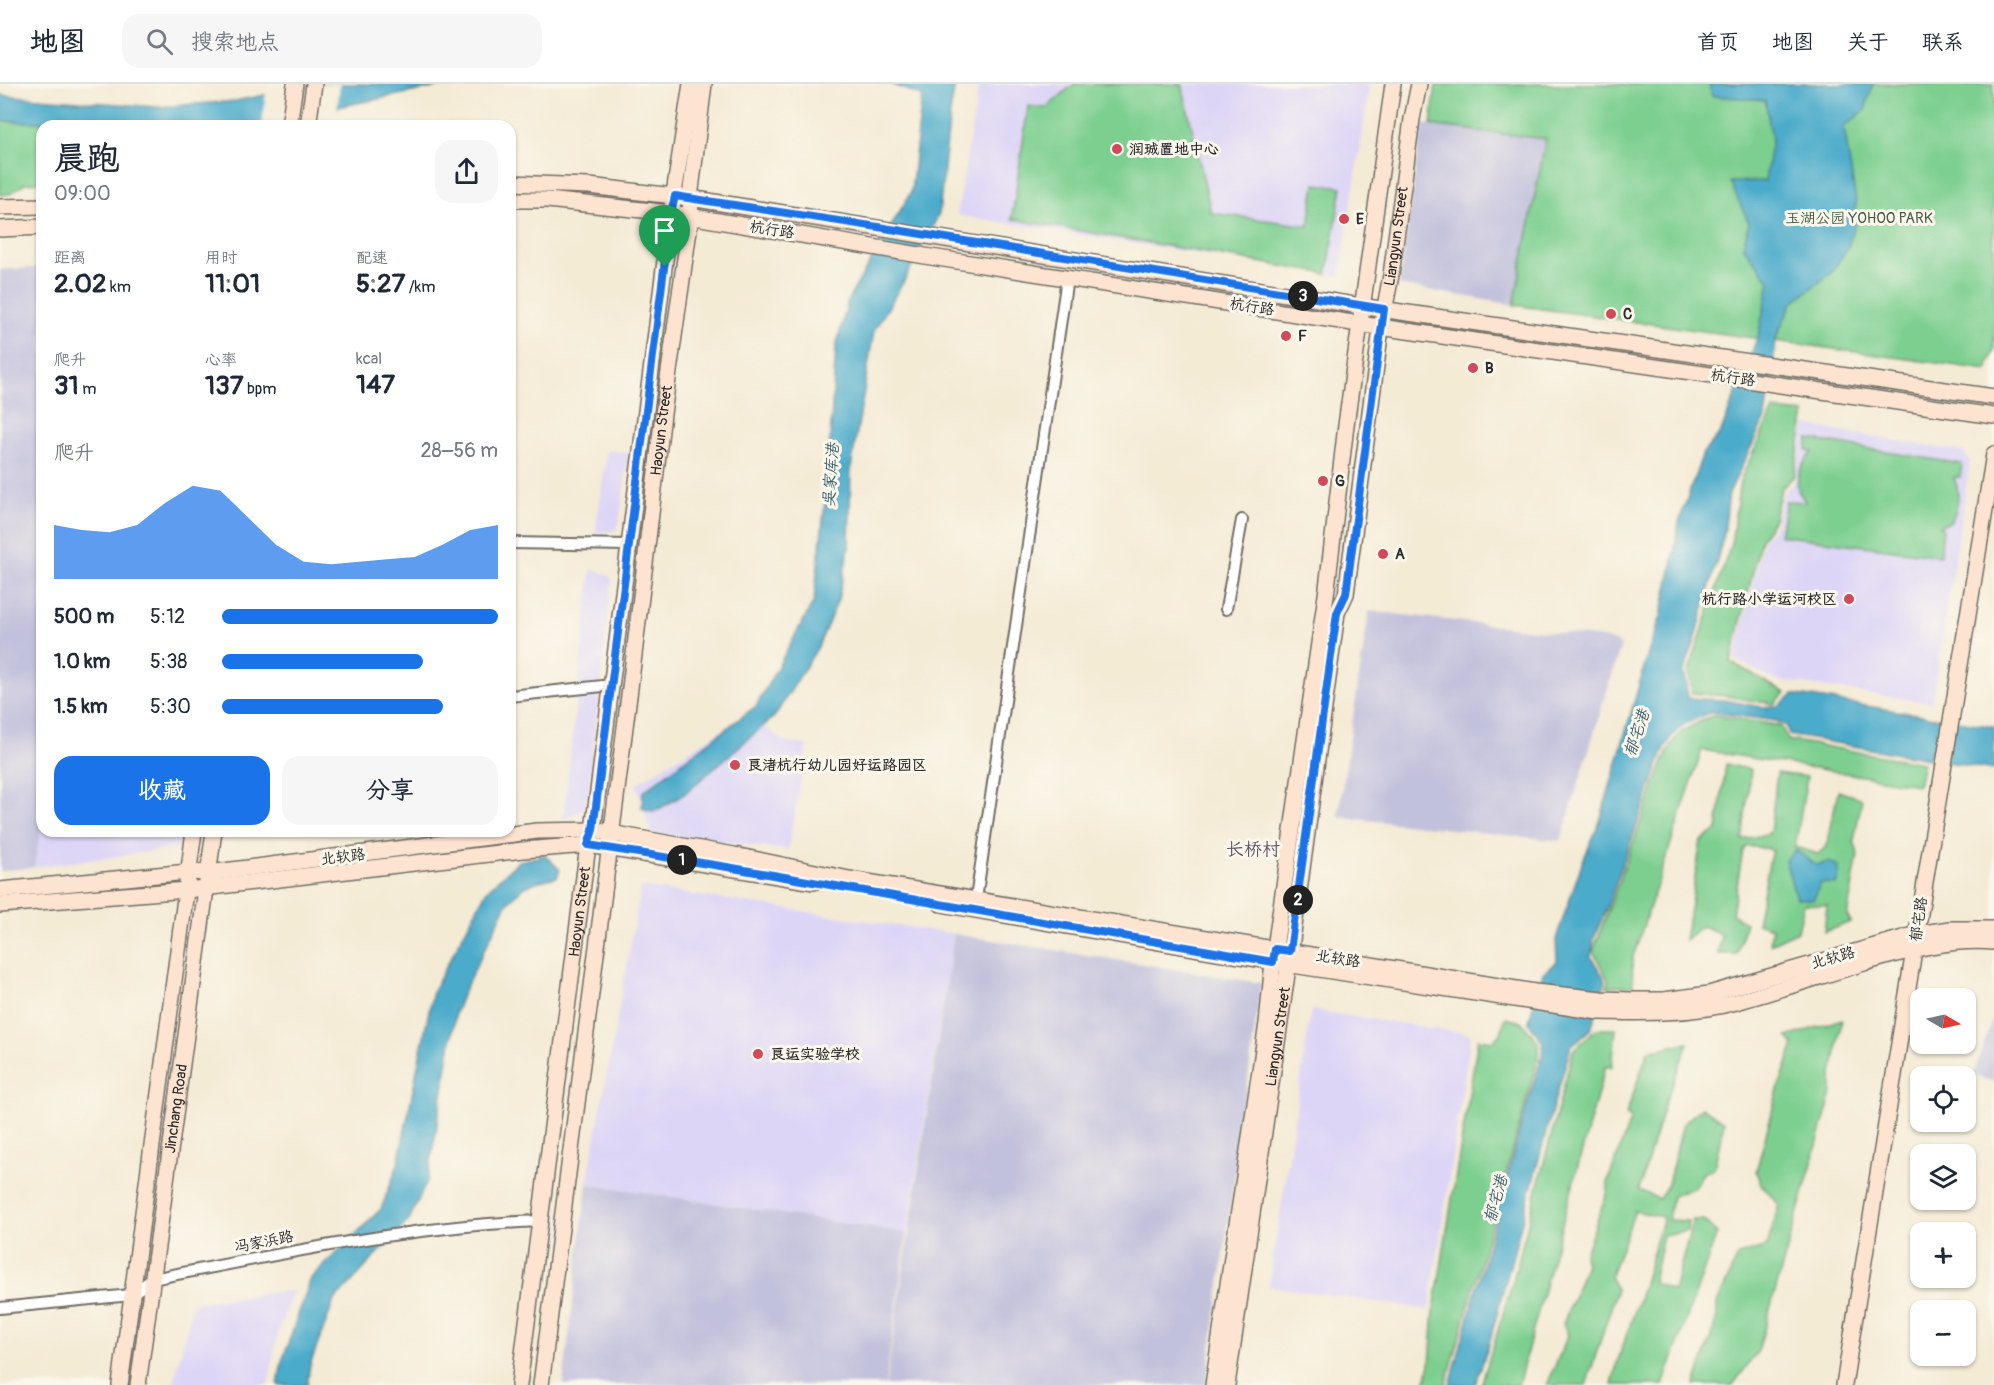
<!DOCTYPE html>
<html lang="zh">
<meta charset="utf-8">
<style>
:root{--surface:#fff;--page:#f6f6f7;--text:#1f2937;--muted:#747a83;--line:#e0e1e3;--accent:#1a73e8}
body{margin:0;font-family:Pangolin,"LXGW WenKai TC",sans-serif;background:var(--page);color:var(--text);height:100vh;display:flex;flex-direction:column;font-size:22px;white-space:nowrap}
*{box-sizing:border-box;margin:0}
p{font-size:20px;color:var(--muted)}
.icon{flex:none;width:33px;height:33px;fill:none;stroke:currentColor;stroke-width:2;stroke-linecap:round;stroke-linejoin:round}
.map{position:relative;flex:1;overflow:hidden}
.details{position:absolute;left:36px;top:36px;width:480px;height:717px;display:flex;flex-direction:column;background:var(--surface);border-radius:18px;box-shadow:0 2px 4px #0004}
.details>*{flex:none}
.needle{width:39px;rotate:99deg}
.tools{position:absolute;left:1910px;top:904px;display:grid;gap:12px}
.tools a{display:grid;place-items:center;width:66px;height:66px;border-radius:12px;background:var(--surface);box-shadow:0 2px 4px #0004;font-size:30px}
.pin{position:absolute;display:grid;place-items:center;width:51px;height:51px;color:#fff;margin:-62px -26px;border-radius:50% 50% 50% 0;rotate:-45deg;box-shadow:0 0 6px #0007}
.pin .icon{rotate:45deg}
.km{position:absolute;width:30px;height:30px;margin:-15px;border-radius:50%;background:#222;color:#fff;font-size:16px;line-height:30px;text-align:center}
.round{display:grid;place-items:center;flex:none;width:63px;height:63px;border-radius:18px;background:var(--page)}
.summary{display:flex;align-items:center;justify-content:space-between;height:102px;padding:0 18px}
h1{font-size:33px;font-weight:800;line-height:45px}
.stats{display:grid;grid-template-columns:repeat(3,1fr);gap:9px;height:102px;padding:6px 18px}
.stats div{display:grid;align-content:center}
.stats b{font-size:26px;font-weight:800}
.stats small{font-size:16px;font-weight:400}
.stats p{font-size:16px}
.chart{height:168px;padding:12px 18px}
.chart p{display:flex;justify-content:space-between}
.chart svg{width:100%;height:108px;margin-top:6px;fill:var(--accent);opacity:.7}
.button{display:flex;gap:12px;margin-top:auto;padding:12px 18px}
.button a{flex:1;height:69px;border-radius:18px;background:var(--accent);color:#fff;font-size:24px;font-weight:800;line-height:69px;text-align:center}
.button a+a{background:var(--page);color:var(--text)}
ul{padding:0 18px;list-style:none;font-size:20px}
li{display:grid;grid-template-columns:96px 72px 1fr;align-items:center;height:45px}
li i{height:15px;border-radius:8px;background:var(--accent)}
header{display:flex;align-items:center;gap:36px;box-sizing:border-box;height:84px;padding:0 30px;background:var(--surface);border-bottom:2px solid var(--line)}
header strong{font-size:28px}
nav{display:flex;gap:33px;margin-inline-start:auto;font-size:21px}
.search{width:420px;height:54px;background:var(--page);display:flex;align-items:center;gap:15px;box-sizing:border-box;padding:0 21px;border-radius:18px;color:var(--muted);font-size:22px}
.map>svg:first-child{display:block}
</style>
<header>
<strong>地图</strong>
<div class="search"><svg class="icon" aria-label="search" viewBox="0 0 24 24"><circle cx="10" cy="10" r="6"/><path d="M15 15l6 6"/></svg>搜索地点</div>
<nav><a>首页</a><a>地图</a><a>关于</a><a>联系</a></nav>
</header>
<div class="map">
<svg width="1994" height="1301" viewBox="0 0 1994 1301">
<rect width="100%" height="100%" fill="#fbf7ec"/>
<filter id="ink" filterUnits="userSpaceOnUse"><feTurbulence type="fractalNoise" baseFrequency=".0167" numOctaves="2"/><feDisplacementMap in="SourceGraphic" scale="12" xChannelSelector="R" yChannelSelector="G"/><feConvolveMatrix kernelMatrix="1 2 1 2 8 2 1 2 1" color-interpolation-filters="sRGB"/></filter>
<filter id="wash" filterUnits="userSpaceOnUse"><feTurbulence type="fractalNoise" baseFrequency=".008" numOctaves="4" result="noise"/><feDisplacementMap in="SourceGraphic" scale="24" xChannelSelector="R" yChannelSelector="G"/><feGaussianBlur stdDeviation="1.35" result="paint"/><feColorMatrix in="noise" values="0 0 0 0 0 0 0 0 0 0 0 0 0 0 0 0 0 1.4 0 .05"/><feComposite in="paint" operator="in"/></filter>
<g filter="url(#wash)">
<rect width="100%" height="100%" fill="#f4ebd5"/>
<path fill="#ddd5f6" d="M979,0H1370L1340,192L957,131Z
M1805,341L1963,368L1970,377L1932,619L1775,596L1734,575L1764,454L1775,442L1783,409L1794,399Z
M607,366L629,369L619,439L615,447L595,449Z
M591,485L609,491L612,497L588,711L585,721L581,727L563,735Z
M747,630L785,658L807,661L788,766L651,749L636,700Z
M42,740V747H181L178,764L34,783Z
M641,803L954,850L907,1149L587,1100Z
M1311,926L1471,950L1429,1226L1269,1202Z
M293,1206L278,1249L268,1301H173L193,1219Z"/>
<path fill="#c2c1dc" d="M1422,40L1546,54L1514,221L1399,201Z
M42,183V740L34,783L0,787V186Z
M1369,527L1604,554L1621,561L1561,757L1338,733Z
M954,850L1261,899L1206,1301H886Z
M1994,931V998L1973,991Z
M587,1100L907,1149L885,1301H563Z"/>
<path fill="#7dcf90" stroke="#547d5e" stroke-width="1.5" d="M1074,0H1182L1211,129L1309,142L1315,100L1342,103L1327,190L1012,135L1028,22L1046,24Z
M1436,0H1994V266L1987,286L1514,221L1546,55L1431,41Z
M0,37L156,42H42V98L25,99L10,110L0,111Z
M1773,326L1805,329L1794,392L1781,405L1774,435L1761,455L1731,578L1785,609L1774,620L1725,612L1692,609L1689,587L1731,460L1740,397Z
M1808,355L1962,380L1960,393H1954C1960,409 1959,422 1951,437L1940,442L1943,446L1940,472L1780,451L1786,417L1805,418C1803,414 1799,409 1798,405C1795,390 1804,377 1813,368L1807,367Z
M1714,631L1781,642L1788,656L1923,679L1918,701L1702,666L1632,876L1633,902L1607,903L1608,896L1593,867L1663,678C1677,645 1683,646 1714,631Z
M1726,680L1751,686L1742,756L1770,749L1777,689L1807,693L1795,763L1818,770L1827,762L1838,707L1862,715L1854,756L1858,771L1847,832L1851,838L1824,848L1827,821L1804,820L1798,847L1770,860L1772,844L1757,839L1772,765L1747,762L1743,766L1732,830L1746,839L1737,870H1718L1721,850L1702,842L1685,856L1701,757L1717,746Z
M1505,934L1522,938L1538,958V975L1446,1301H1425L1430,1280L1434,1226L1478,955L1493,957L1501,950Z
M1842,935L1832,990V1009L1758,1267L1733,1301H1695L1717,1234V1220L1738,1171L1767,1162L1779,1121L1761,1100L1756,1088L1777,1009L1794,960L1787,953Z
M1596,945H1616L1612,983H1605L1518,1301H1481L1513,1197L1573,967Z
M1688,959L1664,1022L1639,1106L1659,1115L1668,1100L1683,1040L1702,1023L1724,1038L1714,1085L1703,1089L1694,1104L1672,1112L1668,1136L1688,1137L1687,1147L1663,1151L1653,1198L1674,1207L1693,1136H1703L1717,1149L1663,1301H1612L1617,1279L1643,1203L1663,1133L1635,1127L1610,1193L1617,1205L1586,1301H1547L1568,1251L1563,1240L1586,1180L1584,1172L1608,1107V1097L1631,1034L1626,1031L1648,967Z"/>
<path fill="#4babca" stroke="#3b6b7a" stroke-width="1.5" d="M320,0H453L242,42H156L0,37V11L158,23L235,17Z
M891,0H955L950,29L939,130L904,197L874,247L851,384L849,464L838,516L818,563L775,632L683,711L654,728L642,724L643,708L756,622L814,517L827,400L836,263L848,216L911,108L922,12Z
M1709,0H1873L1865,26L1844,43L1856,118L1855,141L1848,163L1831,189L1792,219L1777,251L1765,334L1729,409L1724,450L1695,557L1684,586L1688,614L1724,616L1761,623L1779,622L1793,610L1994,643V686L1789,651L1787,642L1776,637L1711,628L1683,641L1671,653L1662,671L1607,823L1594,854L1591,873L1603,892L1605,898L1591,945L1571,962L1554,1019L1489,1260L1475,1301H1450L1522,1038L1542,972L1543,958L1529,939V936L1543,889L1557,877L1556,855L1582,779L1600,737L1650,563L1661,532L1672,482L1679,438L1703,369L1721,348L1758,252L1770,198L1743,162L1749,139L1730,98L1765,97L1772,55L1765,16L1712,12Z
M1796,766L1816,781L1829,778L1837,781L1839,791L1836,800L1821,799L1813,816L1796,814L1785,776Z
M545,771L560,786L557,793L536,798L525,803L508,818L463,909L456,927L428,1095L409,1136L334,1217L310,1281L307,1301H278L282,1277L311,1194L381,1125L398,1080L433,907L487,806L519,777Z"/>
<path fill="#f4ebd5" d="M319,0H340L337,26L262,41L266,8Z"/>
</g>
<g filter="url(#ink)">
<g fill="none" stroke-linecap="round" stroke-linejoin="round">
<g stroke="#716e66" stroke-width="14">
<path id="street" d="M510,459L629,461
M1226,525L1242,436
M510,612L612,601
M976,815L1067,194
M0,1224L131,1211L152,1195C280,1170 409,1142 539,1137"/>
</g>
<g stroke="#716e66" stroke-width="18">
<g id="secondary">
<path d="M289,42L295,0"/>
<path d="M308,42L314,0"/>
<path d="M510,99L589,102L690,114L1373,224L1994,313"/>
<path d="M510,116H547L671,129L931,173L1359,240L1994,332"/>
<path d="M0,123L42,122"/>
<path d="M0,145L42,143"/>
<path d="M0,806L188,788L208,789L537,747L593,746L734,771L849,795L1535,908L1601,915L1632,916H1664L1709,910L1917,850L1950,845H1994"/>
<path d="M941,820L1286,880L1599,928C1645,929 1692,930 1736,918C1779,906 1821,892 1864,879C1907,867 1949,854 1994,858"/>
<path d="M0,821L187,806L523,766L588,761L814,798"/>
<path d="M120,1301L194,747"/>
<path id="s1" d="M138,1301L214,747"/>
<path id="s2" d="M519,1301L588,761L593,746L671,129L691,0"/>
<path id="s3" d="M541,1301L630,604L663,330L691,132L690,114L704,0"/>
<path d="M1213,1301L1267,939L1273,878L1327,504L1346,341L1393,0"/>
<path id="s4" d="M1227,1301L1298,815L1337,529L1346,510L1381,244L1391,191L1412,35L1419,0"/>
<path d="M1844,1301L1994,370"/>
</g>
</g>
<use href="#street" stroke="#fff" stroke-width="10"/>
<use href="#secondary" stroke="#fde4d1" stroke-width="15"/>
</g>
</g>
<g fill="none" stroke-linecap="round" stroke-linejoin="round" filter="url(#ink)">
<g stroke="#fff" stroke-width="12">
<path id="route" d="M675,112L878,143L1384,225L1346,510L1337,529L1290,867L1275,865L1273,878L727,783L588,761L593,746L671,129Z"/>
</g>
<use href="#route" stroke="#1a73e8" stroke-width="8"/>
</g>
<g fill="#d1495b" stroke="#fbf7ec" stroke-width="2">
<circle cx="1117" cy="65" r="6"/>
<circle cx="1344" cy="135" r="6"/>
<circle cx="1611" cy="230" r="6"/>
<circle cx="1286" cy="252" r="6"/>
<circle cx="1473" cy="284" r="6"/>
<circle cx="1323" cy="397" r="6"/>
<circle cx="1383" cy="470" r="6"/>
<circle cx="1849" cy="515" r="6"/>
<circle cx="735" cy="681" r="6"/>
<circle cx="758" cy="970" r="6"/>
</g>
<g text-anchor="middle" dominant-baseline="central" stroke-width="6" stroke-linejoin="round" paint-order="stroke">
<g font-size="15" font-weight="bold" fill="#2b2b2b" stroke="#fbf7ec" text-anchor="start">
<text x="1129" y="65">润珹置地中心</text>
<text x="1356" y="135">E</text>
<text x="1623" y="230">C</text>
<text x="1298" y="252">F</text>
<text x="1485" y="284">B</text>
<text x="1335" y="397">G</text>
<text x="1395" y="470">A</text>
<text x="1837" y="515" text-anchor="end">杭行路小学运河校区</text>
<text x="747" y="681">良渚杭行幼儿园好运路园区</text>
<text x="770" y="970">良运实验学校</text>
</g>
<g font-size="15" fill="#445c49" stroke="#fbf7ec">
<text x="1859" y="134">玉湖公园 YOHOO PARK</text>
</g>
<g font-size="15" fill="#2b2b2b" stroke="#fbf7ec">
<text transform="translate(772 146) rotate(9)">杭行路</text>
<text stroke="none"><textPath href="#s4" startOffset="1162">Liangyun Street</textPath></text>
<text transform="translate(1252 223) rotate(9)">杭行路</text>
<text transform="translate(1733 294) rotate(8)">杭行路</text>
<text stroke="none"><textPath href="#s3" startOffset="962">Haoyun Street</textPath></text>
<text transform="translate(343 773) rotate(-7)">北软路</text>
<text stroke="none"><textPath href="#s2" startOffset="477">Haoyun Street</textPath></text>
<text transform="translate(1919 835) rotate(-82)">郁宅路</text>
<text transform="translate(1833 874) rotate(-16)">北软路</text>
<text transform="translate(1338 875) rotate(9)">北软路</text>
<text stroke="none"><textPath href="#s4" startOffset="352">Liangyun Street</textPath></text>
<text stroke="none"><textPath href="#s1" startOffset="279">Jinchang Road</textPath></text>
<text transform="translate(264 1158) rotate(-11)">冯家浜路</text>
</g>
<g font-size="16" font-style="italic" fill="#385e6b" stroke="#fbf7ec">
<text transform="translate(831 391) rotate(-86)">吴家库港</text>
<text transform="translate(1637 649) rotate(-72)">郁宅港</text>
<text transform="translate(1496 1115) rotate(-75)">郁宅港</text>
</g>
<g font-size="18" fill="#5e5365" stroke="#fbf7ec">
<text x="1253" y="765">长桥村</text>
</g>
</g>
</svg>
<div class="tools">
<a><svg class="needle" viewBox="-14 -14 28 28"><path d="M0-13l5 13h-10z" fill="#e53935"/><path d="M0 13l5-13h-10z" fill="#747a83"/></svg></a>
<a><svg class="icon" aria-label="locate" viewBox="0 0 24 24"><circle cx="12" cy="12" r="6"/><path d="M12 2v4M12 18v4M2 12h4M18 12h4"/></svg></a>
<a><svg class="icon" aria-label="layers" viewBox="0 0 24 24"><path d="M12 4l9 5-9 5-9-5zM3 14l9 5 9-5"/></svg></a>
<a>+</a>
<a>−</a>
</div>
<div class="pin" style="left:665px;top:183px;background:#1e9e55"><svg class="icon" aria-label="arrive" viewBox="0 0 24 24"><path d="M6 21V4h12l-3 4 3 4H6"/></svg></div>
<b class="km" style="left:682px;top:776px">1</b>
<b class="km" style="left:1298px;top:816px">2</b>
<b class="km" style="left:1303px;top:212px">3</b>
<section class="details">
<div class="summary"><div><h1>晨跑</h1><p>09:00</p></div><a class="round"><svg class="icon" aria-label="share" viewBox="0 0 24 24"><path d="M12 15V3M7 8l5-5 5 5M5 13v7h14v-7"/></svg></a></div>
<div class="stats">
<div><p>距离</p><b>2.02<small> km</small></b></div>
<div><p>用时</p><b>11:01</b></div>
<div><p>配速</p><b>5:27<small> /km</small></b></div>
</div>
<div class="stats">
<div><p>爬升</p><b>31<small> m</small></b></div>
<div><p>心率</p><b>137<small> bpm</small></b></div>
<div><p>kcal</p><b>147</b></div>
</div>
<div class="chart"><p><span>爬升</span>28–56 m</p>
<svg viewBox="0 0 160 44" preserveAspectRatio="none"><path d="M0 44V22L10 24L20 25L30 22L40 13L50 6L60 8L70 19L80 30L90 37L100 38L110 37L120 36L130 35L140 30L150 24L160 22V44z"/></svg>
</div>
<ul>
<li><b>500 m</b>5:12<i style="width:100%"></i></li>
<li><b>1.0 km</b>5:38<i style="width:73%"></i></li>
<li><b>1.5 km</b>5:30<i style="width:80%"></i></li>
</ul>
<div class="button"><a>收藏</a><a>分享</a></div>
</section>
</div>
